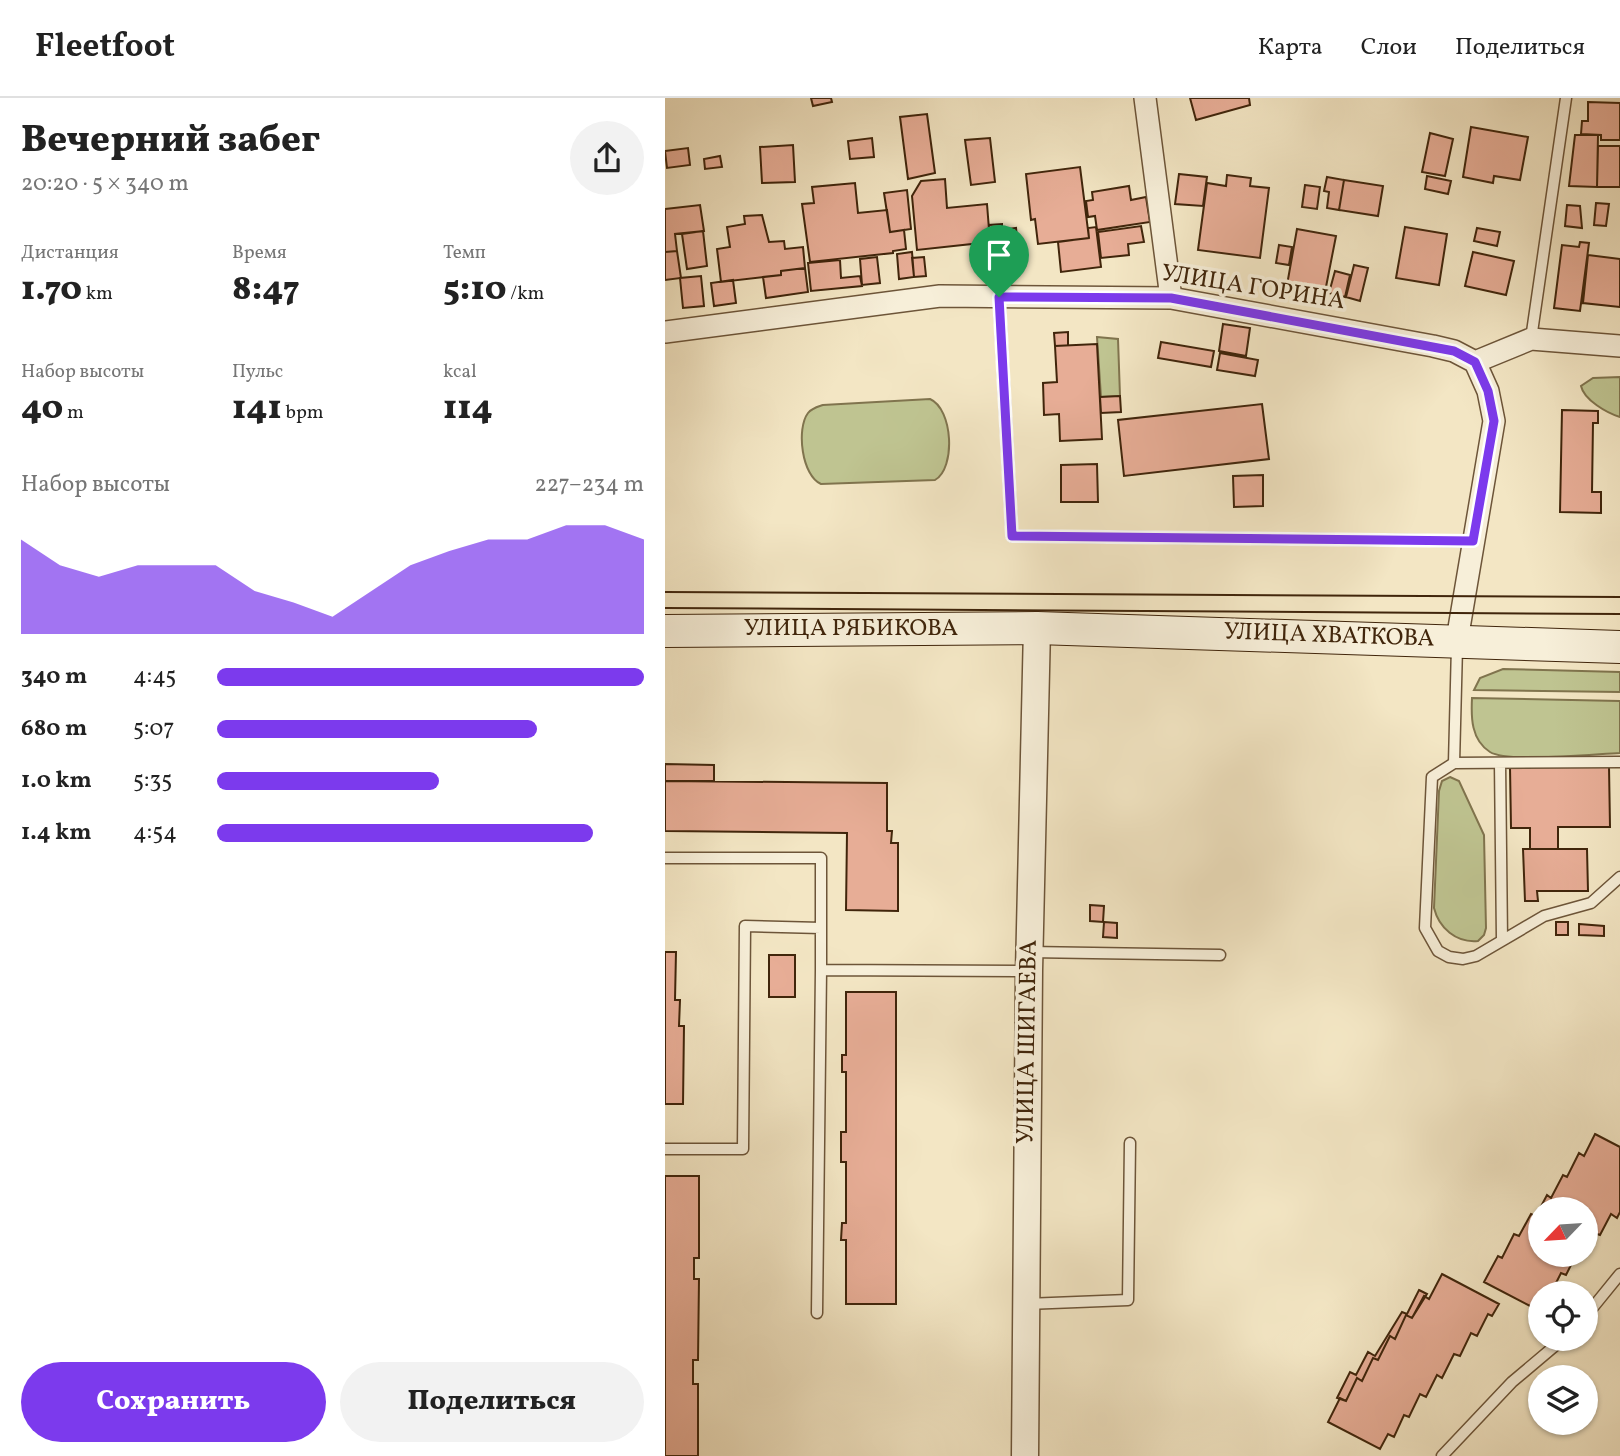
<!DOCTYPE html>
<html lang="ru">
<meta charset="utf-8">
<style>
:root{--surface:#fff;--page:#f2f2f2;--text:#222;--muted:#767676;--line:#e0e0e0;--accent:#7c3aed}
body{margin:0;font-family:Vollkorn,serif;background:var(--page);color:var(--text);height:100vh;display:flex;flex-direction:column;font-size:26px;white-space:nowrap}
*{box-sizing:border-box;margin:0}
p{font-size:23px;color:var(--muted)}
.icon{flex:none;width:38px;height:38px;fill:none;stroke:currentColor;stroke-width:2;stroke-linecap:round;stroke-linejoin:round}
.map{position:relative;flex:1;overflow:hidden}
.sheet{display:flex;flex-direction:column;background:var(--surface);width:665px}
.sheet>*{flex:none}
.needle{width:46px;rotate:245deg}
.buttons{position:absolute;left:863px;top:1099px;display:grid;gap:14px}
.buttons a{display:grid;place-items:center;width:70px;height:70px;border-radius:50%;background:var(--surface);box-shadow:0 2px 5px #0004;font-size:35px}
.pin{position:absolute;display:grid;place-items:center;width:60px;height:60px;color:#fff;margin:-72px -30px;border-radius:50% 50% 50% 0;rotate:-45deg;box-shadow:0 0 7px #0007}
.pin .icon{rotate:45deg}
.round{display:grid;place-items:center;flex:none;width:74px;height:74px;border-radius:37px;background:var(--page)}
.head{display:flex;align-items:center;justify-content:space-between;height:119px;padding:0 21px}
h1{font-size:38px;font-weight:800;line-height:52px}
.stats{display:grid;grid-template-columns:repeat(3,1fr);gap:10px;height:119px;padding:7px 21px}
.stats div{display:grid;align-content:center}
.stats b{font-size:35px;font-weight:800}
.stats small{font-size:19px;font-weight:400}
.stats p{font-size:19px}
.chart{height:196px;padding:14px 21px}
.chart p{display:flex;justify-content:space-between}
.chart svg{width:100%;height:126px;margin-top:7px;fill:var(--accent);opacity:.7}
.button{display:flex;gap:14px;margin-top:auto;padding:14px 21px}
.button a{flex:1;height:80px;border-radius:42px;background:var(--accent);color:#fff;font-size:28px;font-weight:800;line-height:80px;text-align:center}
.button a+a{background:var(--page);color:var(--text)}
ul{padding:0 21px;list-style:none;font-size:23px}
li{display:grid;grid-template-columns:112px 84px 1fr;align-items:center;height:52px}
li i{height:18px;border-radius:9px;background:var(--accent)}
header{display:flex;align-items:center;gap:42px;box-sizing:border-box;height:98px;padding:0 35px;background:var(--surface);border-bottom:2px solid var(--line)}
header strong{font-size:33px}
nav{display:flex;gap:38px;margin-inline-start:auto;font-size:24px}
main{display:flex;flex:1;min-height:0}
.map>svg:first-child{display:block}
</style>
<header>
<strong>Fleetfoot</strong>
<nav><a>Карта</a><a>Слои</a><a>Поделиться</a></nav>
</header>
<main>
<section class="sheet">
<div class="head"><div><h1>Вечерний забег</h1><p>20:20 · 5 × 340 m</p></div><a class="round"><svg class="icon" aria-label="share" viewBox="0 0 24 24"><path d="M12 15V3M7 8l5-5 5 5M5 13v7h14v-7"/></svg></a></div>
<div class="stats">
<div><p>Дистанция</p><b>1.70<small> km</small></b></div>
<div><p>Время</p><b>8:47</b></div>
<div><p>Темп</p><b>5:10<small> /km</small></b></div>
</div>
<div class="stats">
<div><p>Набор высоты</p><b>40<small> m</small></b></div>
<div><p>Пульс</p><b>141<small> bpm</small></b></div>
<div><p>kcal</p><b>114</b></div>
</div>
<div class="chart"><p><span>Набор высоты</span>227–234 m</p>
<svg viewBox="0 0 160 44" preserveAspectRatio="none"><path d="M0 44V11L10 20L20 24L30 20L40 20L50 20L60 29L70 33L80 38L90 29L100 20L110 15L120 11L130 11L140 6L150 6L160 11V44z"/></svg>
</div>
<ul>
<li><b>340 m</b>4:45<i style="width:100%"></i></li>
<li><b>680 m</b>5:07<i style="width:75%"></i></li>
<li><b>1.0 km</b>5:35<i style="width:52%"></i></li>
<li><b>1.4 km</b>4:54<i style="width:88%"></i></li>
</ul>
<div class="button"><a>Сохранить</a><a>Поделиться</a></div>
</section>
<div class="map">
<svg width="955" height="1358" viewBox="0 0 955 1358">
<rect width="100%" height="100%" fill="#f3e6c4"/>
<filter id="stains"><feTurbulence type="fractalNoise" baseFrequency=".00286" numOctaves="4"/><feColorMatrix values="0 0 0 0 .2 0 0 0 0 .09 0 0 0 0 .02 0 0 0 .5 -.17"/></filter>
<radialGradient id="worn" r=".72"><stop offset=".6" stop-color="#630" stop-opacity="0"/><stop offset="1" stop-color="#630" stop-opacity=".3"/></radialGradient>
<path fill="#bfc491" stroke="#80744e" stroke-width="2" d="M432,239L453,241L455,298L436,299Z
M955,279V319C942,315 919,302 916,288L928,280Z
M265,301C288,311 291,370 270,382L156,386C137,378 131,331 143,315C147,310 152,309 158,307Z
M838,571L955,574V594L809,592L815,580Z
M807,600L955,603V655C930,656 843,665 825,654C806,642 806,619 807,600Z
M785,679L794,683L819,737L821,830L819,837L813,843C791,845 774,830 769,810L774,693L777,683Z"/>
<path fill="#e7ad96" stroke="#40250b" stroke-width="2" d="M146,0H166L167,4L148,8Z
M525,0H584L585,7L531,22Z
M923,4L955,5V42H936V37L916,36L917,23H923Z
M262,16L270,75L243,81L235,19Z
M806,29L863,39L855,82L829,78L828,85L798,79Z
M765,35L788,41L780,78L757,74Z
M910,37H933L932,89L904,88Z
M207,40L209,59L185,61L183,43Z
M325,40L330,84L306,87L300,42Z
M128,47L130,84L97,85L95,49Z
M933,48H955V89H932Z
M23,50L25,67L2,70L0,53Z
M55,58L57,69L40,71L39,61Z
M415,69L424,140L373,146L370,121L366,122L361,76Z
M514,76L542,79L538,108L510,106Z
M562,77L586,80L585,88L604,90L595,160L533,152L542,85L561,88Z
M762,78L786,83L783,96L760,91Z
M662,79L679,82L674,112L662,110L664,94L659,93Z
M280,81L282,110L322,106L325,144L252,152L247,98L256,83Z
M679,82L718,88L713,118L674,112Z
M190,85L193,115L222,112L225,134L239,132L241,151L228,153V155L145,164L137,106L149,105L147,89Z
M640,87L655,89L652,111L637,109Z
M464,88L466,102L481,99L485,124L432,132L430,118L423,119L421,103L428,102L427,94Z
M242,92L246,131L225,134L219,95Z
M931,105L944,106L941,128L929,127Z
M35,107L39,133L10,136L12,153L0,154V111Z
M902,107L915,108L917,130L900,128Z
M97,117L104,144L119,143L120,151L138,149L140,170L116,173V177L56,184L52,151L65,149L62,129L80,126L79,118Z
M337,126V132L351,130L355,169L319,172L318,158H313L311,145L325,144L324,127Z
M476,128L479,144L463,146L464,157L436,160L433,134Z
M431,129L436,169L396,174L393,144L424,140L423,130Z
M740,129L782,136L774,187L731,180Z
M812,130L835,134L832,148L809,143Z
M632,131L671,138L660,194L622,187Z
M38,133L42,168L22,171L17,136Z
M915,144L924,145L915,213L889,210L897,147L914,149Z
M614,147L627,149L624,167L611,165Z
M12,153L16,180L0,182V154Z
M247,154L249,179L234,181L232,156Z
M808,154L849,163L841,197L800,188Z
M923,157L955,161V209L918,205Z
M212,159L215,185L197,187L195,161Z
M259,159L261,178L249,179L247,160Z
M175,162L176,180L195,178L197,188L146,193L143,165Z
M689,167L703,170L695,203L681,199Z
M140,170L143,194L101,200L98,179L116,177V173Z
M670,173L685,177L680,199L664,195Z
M36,178L39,208L18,210L15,180Z
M68,182L71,205L49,208L46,185Z
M558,226L585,230L581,258L554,253Z
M403,234V248H390L389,235Z
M496,244L549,253L546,269L493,260Z
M432,246L437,341L395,343L394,316L379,317L378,285L392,284L390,248Z
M555,255L593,262L590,278L552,272Z
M455,298L456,314L436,315L435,299Z
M597,306L604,361L459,378L453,322Z
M897,312L933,313V325H928L927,394H936V415L895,414Z
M432,366L433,404H396V367Z
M598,377V408L569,409L568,378Z
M0,666L49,667V683H0Z
M944,668L945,729H893V751H865V730H846L845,669Z
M0,683L222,685V733H227L226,745H233V813L181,812L182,735L0,733Z
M858,751H922L923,793H872L873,803H860Z
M425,807L439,808L438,824L425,823Z
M439,824L452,825V840L438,839Z
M891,824H903V837H891Z
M914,826L939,828V838L914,837Z
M0,854H11L10,902H15L14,928H19L18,1006H0Z
M104,857H130V899H104Z
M181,894H231V1206H181V1142H176L177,1125H181V1064H176V1034H181V974H177V957H181Z
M930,1036L955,1049V1114L952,1120L946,1116L935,1137L929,1135L920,1151V1111H875V1157H911L901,1177L896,1175L886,1195H875L871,1211L819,1184L833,1158L837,1160L849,1136L854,1138L866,1116L871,1118L882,1097L886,1100L898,1077L902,1079L914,1055L919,1058Z
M0,1078H34V1160H29V1181H34L33,1262H28V1286H33V1358H0Z
M777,1176L834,1206L827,1218L823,1216L812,1238L806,1235L795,1258L789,1256L777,1280L772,1277L761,1299L755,1296L744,1319L739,1317L729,1339L723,1336L715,1351L663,1324L675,1300L681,1303L692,1280L697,1283L708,1260L713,1262L725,1238L730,1241L741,1217L747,1220L759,1198L764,1201Z
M754,1192L762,1196L747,1220L741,1217L730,1241L725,1238L713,1262L708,1260L697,1283L692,1280L681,1303L672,1300L685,1274L691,1277L703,1254L710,1258L737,1214L742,1216Z"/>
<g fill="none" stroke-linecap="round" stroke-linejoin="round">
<g stroke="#6d5539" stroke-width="13">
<path id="service" d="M334,199L347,438L808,443
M866,241L901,0
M792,548L789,665L955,664
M789,665L767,679L760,830L773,853L784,859L798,861L811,858L879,818L926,805L955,779
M835,665L837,842
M0,760H156V872
M364,854L555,857
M0,1051H78L80,828L156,830
M361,1206L463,1202L465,1045
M152,1215L156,872L364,873
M920,1219L955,1176
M777,1358L847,1284L898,1241"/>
</g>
<g stroke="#6d5539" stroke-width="24">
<path id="minor" d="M480,0L506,200
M0,234L275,198L506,200L768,248L789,253L810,264L866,241L955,248
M792,542L829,323L823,293L810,264"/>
</g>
<g stroke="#6d5539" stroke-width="29">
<path id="tertiary" d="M360,1358L364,873L372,530"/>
</g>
<g stroke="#40250b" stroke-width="34">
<path id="secondary" d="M0,533L372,530L955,549"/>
</g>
<use href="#service" stroke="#f7efd9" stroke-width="10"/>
<use href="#minor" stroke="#f7efd9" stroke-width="21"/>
<use href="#tertiary" stroke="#f7efd9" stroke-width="26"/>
<use href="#secondary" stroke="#f7efd9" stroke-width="32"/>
<path stroke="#40250b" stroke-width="2" d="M0,494L955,499
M0,510L955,516"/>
</g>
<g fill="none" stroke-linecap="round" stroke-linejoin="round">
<g stroke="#fff" stroke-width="14">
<path id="route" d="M334,199L506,200L789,253L810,264L823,293L829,323L808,443L347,438Z"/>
</g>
<use href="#route" stroke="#7c3aed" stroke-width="9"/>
</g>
<g text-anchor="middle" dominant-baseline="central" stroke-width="7" stroke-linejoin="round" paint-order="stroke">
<g font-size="24" fill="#40250b" stroke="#f7efd9">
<text transform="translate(588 190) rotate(9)">УЛИЦА ГОРИНА</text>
<text x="186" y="531">УЛИЦА РЯБИКОВА</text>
<text transform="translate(664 538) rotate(2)">УЛИЦА ХВАТКОВА</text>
<text transform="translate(363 944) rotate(-89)">УЛИЦА ШИГАЕВА</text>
</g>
</g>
<rect width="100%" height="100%" filter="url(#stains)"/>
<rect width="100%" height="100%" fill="url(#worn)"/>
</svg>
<div class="buttons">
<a><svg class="needle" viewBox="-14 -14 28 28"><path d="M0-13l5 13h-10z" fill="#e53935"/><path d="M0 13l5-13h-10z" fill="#767676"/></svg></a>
<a><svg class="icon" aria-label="locate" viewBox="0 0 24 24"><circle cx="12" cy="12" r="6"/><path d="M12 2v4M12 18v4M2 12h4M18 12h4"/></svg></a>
<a><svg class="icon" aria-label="layers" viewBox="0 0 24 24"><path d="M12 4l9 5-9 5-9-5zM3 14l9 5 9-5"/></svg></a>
</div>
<div class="pin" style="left:334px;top:199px;background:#1e9e55"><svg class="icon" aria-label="arrive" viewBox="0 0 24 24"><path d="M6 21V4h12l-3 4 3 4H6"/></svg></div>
</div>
</main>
